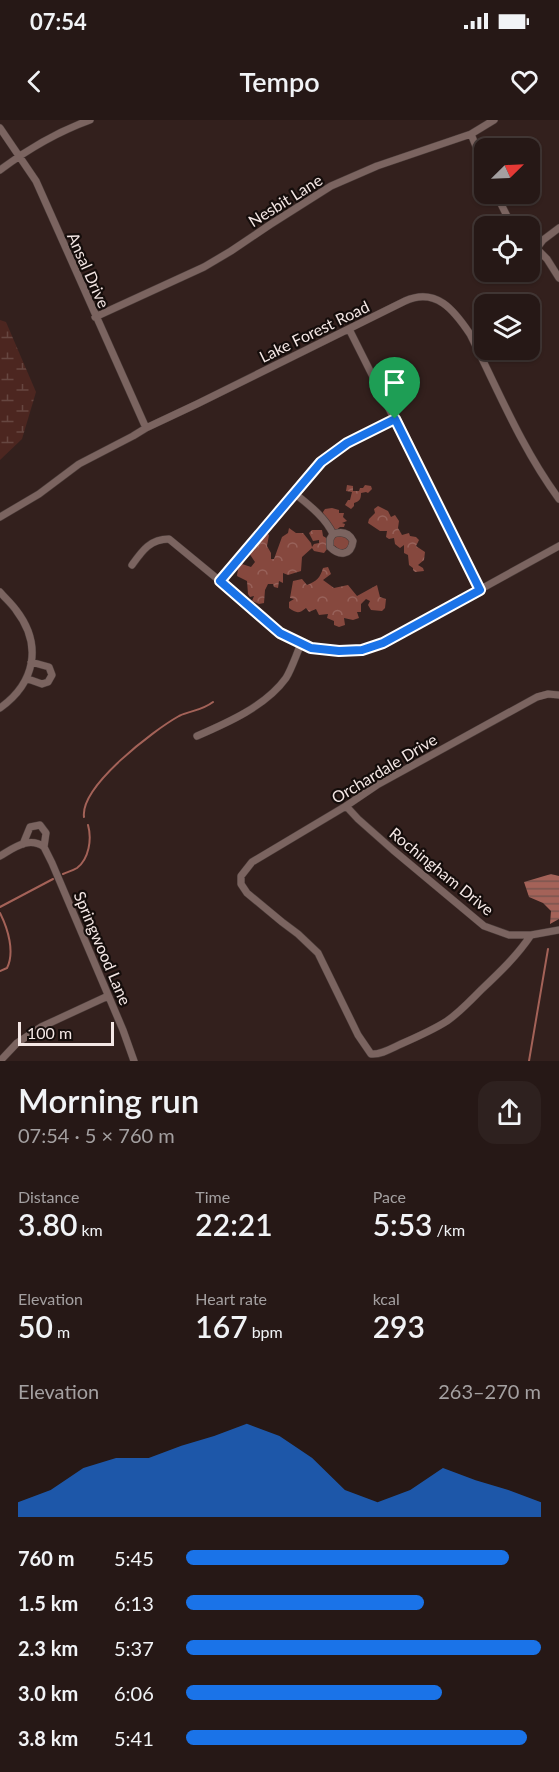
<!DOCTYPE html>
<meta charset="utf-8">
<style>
:root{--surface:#261816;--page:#2e211f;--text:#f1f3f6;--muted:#a4a0a1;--line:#423735;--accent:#1a73e8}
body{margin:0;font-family:Lato,sans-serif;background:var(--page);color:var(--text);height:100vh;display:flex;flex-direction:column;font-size:22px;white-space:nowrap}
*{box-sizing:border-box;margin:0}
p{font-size:20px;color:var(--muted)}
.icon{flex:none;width:33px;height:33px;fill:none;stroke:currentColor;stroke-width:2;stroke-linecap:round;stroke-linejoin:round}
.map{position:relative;height:941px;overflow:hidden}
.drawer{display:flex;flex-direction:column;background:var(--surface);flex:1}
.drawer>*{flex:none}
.needle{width:39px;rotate:66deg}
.tools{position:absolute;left:474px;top:18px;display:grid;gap:12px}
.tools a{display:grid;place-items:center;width:66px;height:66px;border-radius:12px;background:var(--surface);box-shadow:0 2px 4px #0004,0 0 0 2px var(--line);font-size:30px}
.scale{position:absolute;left:18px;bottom:15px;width:96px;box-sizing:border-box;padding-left:6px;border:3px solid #f4e7e5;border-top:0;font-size:16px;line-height:21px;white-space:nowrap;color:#f4e7e5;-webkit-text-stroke:4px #150d0b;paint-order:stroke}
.pin{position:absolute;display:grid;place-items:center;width:51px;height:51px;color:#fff;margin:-62px -26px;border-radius:50% 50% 50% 0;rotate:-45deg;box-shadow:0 0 6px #0007}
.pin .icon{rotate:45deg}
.round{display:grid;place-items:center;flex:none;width:63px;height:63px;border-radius:18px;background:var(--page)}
.summary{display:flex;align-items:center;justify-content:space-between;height:102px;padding:0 18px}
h1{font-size:33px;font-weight:600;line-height:45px}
.stats{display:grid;grid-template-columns:repeat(3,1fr);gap:9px;height:102px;padding:6px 18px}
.stats div{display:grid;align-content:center}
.stats b{font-size:30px;font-weight:600}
.stats small{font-size:16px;font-weight:400}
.stats p{font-size:16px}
.chart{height:168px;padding:12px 18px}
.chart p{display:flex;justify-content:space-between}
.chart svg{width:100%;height:108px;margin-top:6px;fill:var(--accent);opacity:.7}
ul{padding:0 18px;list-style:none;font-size:20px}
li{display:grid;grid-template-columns:96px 72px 1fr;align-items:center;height:45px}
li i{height:15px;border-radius:8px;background:var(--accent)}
.status{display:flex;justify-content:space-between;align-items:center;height:42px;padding:0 30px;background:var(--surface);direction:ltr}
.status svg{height:16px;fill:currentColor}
header{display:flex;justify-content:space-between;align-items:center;height:78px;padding:0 18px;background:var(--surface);font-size:27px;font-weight:600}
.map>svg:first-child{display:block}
</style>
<div class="status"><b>07:54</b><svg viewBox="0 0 49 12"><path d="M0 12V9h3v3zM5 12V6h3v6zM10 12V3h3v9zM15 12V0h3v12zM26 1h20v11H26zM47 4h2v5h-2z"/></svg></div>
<header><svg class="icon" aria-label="back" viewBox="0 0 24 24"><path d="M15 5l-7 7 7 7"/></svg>Tempo<svg class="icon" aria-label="heart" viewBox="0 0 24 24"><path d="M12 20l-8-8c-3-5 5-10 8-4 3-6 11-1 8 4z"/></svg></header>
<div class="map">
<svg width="559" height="941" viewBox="0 0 559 941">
<defs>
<pattern id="forest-crowns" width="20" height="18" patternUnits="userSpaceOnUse" patternTransform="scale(1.5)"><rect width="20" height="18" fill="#86483e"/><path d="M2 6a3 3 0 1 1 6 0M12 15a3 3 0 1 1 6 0" fill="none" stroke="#98625a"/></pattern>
<pattern id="wetland-marsh" width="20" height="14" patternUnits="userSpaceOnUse" patternTransform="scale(1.5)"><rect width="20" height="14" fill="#4c2620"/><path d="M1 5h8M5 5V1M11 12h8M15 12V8" fill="none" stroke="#664640"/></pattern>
<pattern id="water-rules" width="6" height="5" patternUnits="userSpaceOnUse" patternTransform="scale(1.5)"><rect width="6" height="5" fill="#a46258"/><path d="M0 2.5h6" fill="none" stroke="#7b554f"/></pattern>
</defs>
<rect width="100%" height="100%" fill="#33201d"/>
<path fill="url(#forest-crowns)" d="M347,365L353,366V371H359L360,368H363L365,365L371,366L372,369L368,373L366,372L361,373C361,379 360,381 354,383V386L351,389L345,385L348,380H350L352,372L346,371Z
M378,386L388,391L391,397L395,395L399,401L398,408L402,415L409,413L410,416L416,417L419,420L416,426L425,432L424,440L418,445L423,448L424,451L415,452L413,450V448L409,445L408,435L404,433V425L400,428L395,424L394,418L389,419L386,417L387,411H380L368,403L369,399L375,393L374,389Z
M332,388L339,390V393H344L343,397L347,401L342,403L345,404L344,407H340L335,411L326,410L323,392L325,389Z
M289,408L296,413H303L311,423L312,427L314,424L319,423V420L313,421L309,413L312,410H322L323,416L328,419L327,429L324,433L314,431L312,428L302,437L301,451L288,455L283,453V463L279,461L278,468L274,467L273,464H268L265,470L264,483L259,484L252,481L254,476L250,477L248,474L247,461L237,456L239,443L251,447L255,442L249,433L266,412L269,415L267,426L271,433V439H274L282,417L288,413Z
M340,415L346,416L350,419L348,429L340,430L331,423L333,418Z
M328,447L331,454L323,460L334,468L348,465L357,476L377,465L380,477L386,479L385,488L382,491L371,490L368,485L370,481L366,479L361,484V492H357L359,498L353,500L344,498L345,505L339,507L334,505V501L327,498L328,494L319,495L316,489L309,492L306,488C299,494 296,493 289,488V482L294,479L290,478L293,461L302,459L307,465C317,461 320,458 323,448Z"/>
<path fill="url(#wetland-marsh)" d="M0,200L6,202L36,272L22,319L0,340Z"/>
<path fill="url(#water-rules)" d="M551,754L559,756V799L550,804L551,791L543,783L529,777L524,762Z"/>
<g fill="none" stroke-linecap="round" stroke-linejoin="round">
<path stroke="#a46258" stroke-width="2" d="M84,697C80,666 154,610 179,596C192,590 201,591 213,582
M63,754C67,752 72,751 77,748C89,739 92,719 88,705
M0,787L53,759
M0,793C8,809 15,832 7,848L0,851
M529,941L548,829"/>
<g stroke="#4a3b38" stroke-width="8">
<path id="street" d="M0,8L36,61L146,308
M471,14L484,46
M0,50C28,29 57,12 90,0
M496,74L507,96L515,106
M530,122L547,139L559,158
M537,128L543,120L559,108
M95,197L204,147L231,131L271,104L331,66L377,46L471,14L494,0
M349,209L480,470
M294,373C309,385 325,397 333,414C342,411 349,413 353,421C351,436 339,436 330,427V419L333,414
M0,397L39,374L79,344L133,316L146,308L197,284L405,181C436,167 454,190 470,214C498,270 522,329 559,379
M132,445C142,431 150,419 169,419L220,461L280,513L298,523L311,528L339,531L362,530L383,523L559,426
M220,461L321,342L347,323L395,299
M0,472C5,478 11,483 16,490C43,525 35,563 0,588
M28,559L42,564L48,562L52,555L49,547L31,542
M559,575L548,574L537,577L377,665L346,686L252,742L241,756V764L247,773L282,802L298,814L318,833L358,915L371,934C381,935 392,928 401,924C417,917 433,910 447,901C460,892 470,881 481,870C499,853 517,836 531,815L559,810
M197,616C227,603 266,586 286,558C292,548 296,535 301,524
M346,686L358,699L393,730L484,806L509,815H531
M23,724L30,707L40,705L46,713L44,727
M44,727L52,743L123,910L134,941
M0,736C14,728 29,716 44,727
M0,941L17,923L41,907L108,876"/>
</g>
<use href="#street" stroke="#7b6460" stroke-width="7"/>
</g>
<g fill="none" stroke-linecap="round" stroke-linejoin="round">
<g stroke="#fff" stroke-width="12">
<path id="route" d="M395,299L480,470L383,523L362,530L339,531L311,528L280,513L220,461L321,342L347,323Z"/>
</g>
<use href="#route" stroke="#1a73e8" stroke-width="8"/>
</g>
<g text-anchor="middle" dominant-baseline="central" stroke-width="4.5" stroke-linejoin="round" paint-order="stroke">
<g font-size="16" fill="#f4e7e5" stroke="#150d0b">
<text transform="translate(285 80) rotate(-32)">Nesbit Lane</text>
<text transform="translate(89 150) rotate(66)">Ansal Drive</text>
<text transform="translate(314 211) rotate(-26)">Lake Forest Road</text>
<text transform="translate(384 648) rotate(-31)">Orchardale Drive</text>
<text transform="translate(442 751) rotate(39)">Rochingham Drive</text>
<text transform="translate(103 828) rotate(67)">Springwood Lane</text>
</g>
</g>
</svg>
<div class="tools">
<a><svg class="needle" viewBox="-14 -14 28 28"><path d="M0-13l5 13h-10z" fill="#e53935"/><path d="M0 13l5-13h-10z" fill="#a4a0a1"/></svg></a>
<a><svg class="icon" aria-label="locate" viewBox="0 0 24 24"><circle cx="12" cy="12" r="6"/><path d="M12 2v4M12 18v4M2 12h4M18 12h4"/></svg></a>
<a><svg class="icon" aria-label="layers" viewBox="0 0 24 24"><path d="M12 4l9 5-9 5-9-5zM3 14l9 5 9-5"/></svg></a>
</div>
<div class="scale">100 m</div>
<div class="pin" style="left:395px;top:299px;background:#1e9e55"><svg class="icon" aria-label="arrive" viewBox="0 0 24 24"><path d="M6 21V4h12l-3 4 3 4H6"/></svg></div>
</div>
<section class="drawer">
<div class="summary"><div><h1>Morning run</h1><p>07:54 · 5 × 760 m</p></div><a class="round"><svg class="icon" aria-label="share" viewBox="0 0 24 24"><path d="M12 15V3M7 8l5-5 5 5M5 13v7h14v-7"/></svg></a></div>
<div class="stats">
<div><p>Distance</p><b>3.80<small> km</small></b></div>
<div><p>Time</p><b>22:21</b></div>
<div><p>Pace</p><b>5:53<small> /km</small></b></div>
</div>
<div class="stats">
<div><p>Elevation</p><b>50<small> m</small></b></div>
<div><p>Heart rate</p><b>167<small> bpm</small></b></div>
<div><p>kcal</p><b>293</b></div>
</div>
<div class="chart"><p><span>Elevation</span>263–270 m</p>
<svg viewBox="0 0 160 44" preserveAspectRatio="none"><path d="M0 44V38L10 33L20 24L30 20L40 20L50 15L60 11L70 6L80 11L90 20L100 33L110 38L120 33L130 24L140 29L150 33L160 38V44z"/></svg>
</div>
<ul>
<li><b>760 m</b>5:45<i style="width:91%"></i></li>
<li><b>1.5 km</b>6:13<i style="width:67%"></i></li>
<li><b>2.3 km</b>5:37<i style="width:100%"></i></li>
<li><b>3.0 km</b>6:06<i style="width:72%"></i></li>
<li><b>3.8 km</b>5:41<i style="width:96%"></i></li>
</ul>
</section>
